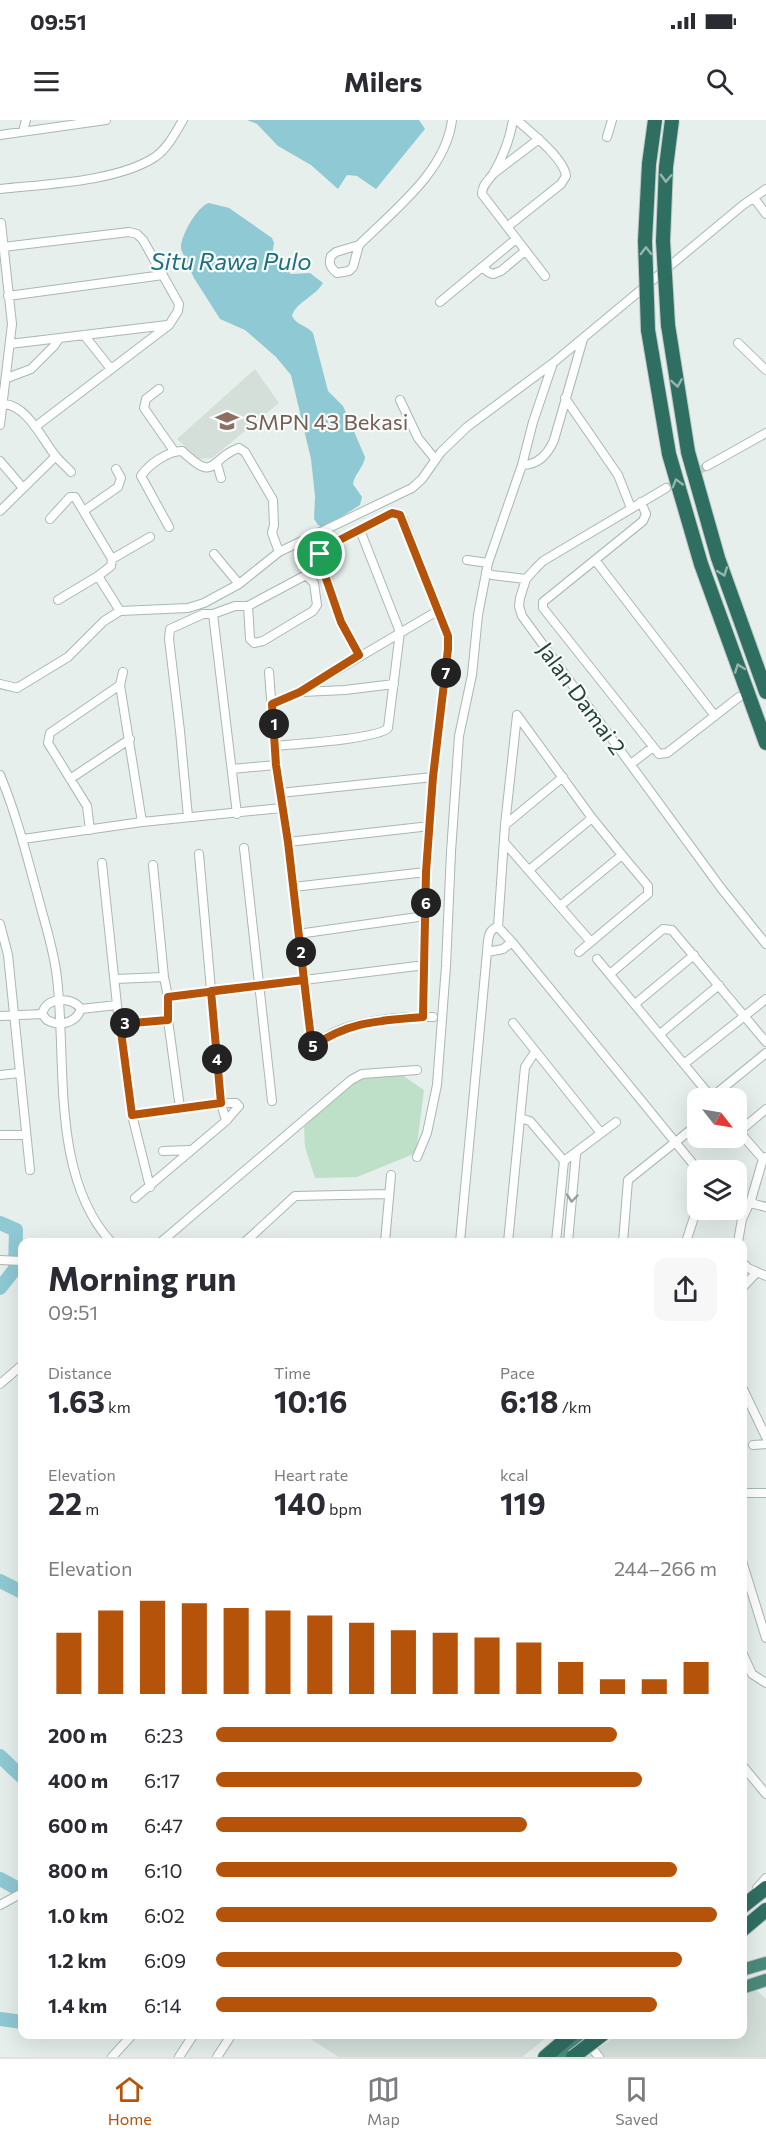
<!DOCTYPE html>
<meta charset="utf-8">
<style>
:root{--surface:#fff;--page:#f7f7f7;--text:#2b2b33;--muted:#7c7c81;--line:#e1e1e2;--accent:#b45309}
body{margin:0;font-family:Commissioner,sans-serif;background:var(--page);color:var(--text);height:100vh;display:flex;flex-direction:column;font-size:22px;white-space:nowrap}
*{box-sizing:border-box;margin:0}
p{font-size:20px;color:var(--muted)}
.icon{flex:none;width:33px;height:33px;fill:none;stroke:currentColor;stroke-width:2;stroke-linecap:round;stroke-linejoin:round}
.map{position:relative;flex:1;overflow:hidden}
.panel{position:absolute;left:18px;top:1118px;width:729px;height:801px;display:flex;flex-direction:column;background:var(--surface);border-radius:12px;box-shadow:0 6px 24px #0002}
.panel>*{flex:none}
.needle{width:39px;rotate:121deg}
.tools{position:absolute;left:687px;top:968px;display:grid;gap:12px}
.tools a{display:grid;place-items:center;width:60px;height:60px;border-radius:12px;background:var(--surface);box-shadow:0 6px 24px #0002;font-size:30px}
.pin{position:absolute;display:grid;place-items:center;width:51px;height:51px;color:#fff;margin:-26px;border:3px solid #fff;border-radius:50%;box-shadow:0 2px 6px #0007}
.km{position:absolute;width:30px;height:30px;margin:-15px;border-radius:50%;background:#222;color:#fff;font-size:16px;line-height:30px;text-align:center}
.round{display:grid;place-items:center;flex:none;width:63px;height:63px;border-radius:12px;background:var(--page)}
.headline{display:flex;align-items:center;justify-content:space-between;height:102px;padding:0 30px}
h1{font-size:33px;font-weight:700;line-height:45px}
.metrics{display:grid;grid-template-columns:repeat(3,1fr);gap:9px;height:102px;padding:6px 30px}
.metrics div{display:grid;align-content:center}
.metrics b{font-size:30px;font-weight:700}
.metrics small{font-size:16px;font-weight:400}
.metrics p{font-size:16px}
.chart{height:168px;padding:12px 30px}
.chart p{display:flex;justify-content:space-between}
.chart svg{width:100%;height:108px;margin-top:6px;stroke:var(--accent);stroke-width:6}
ul{padding:0 30px;list-style:none;font-size:20px}
li{display:grid;grid-template-columns:96px 72px 1fr;align-items:center;height:45px}
li i{height:15px;border-radius:8px;background:var(--accent)}
.status{display:flex;justify-content:space-between;align-items:center;height:42px;padding:0 30px;background:var(--surface);direction:ltr}
.status svg{height:16px;fill:currentColor}
header{display:flex;justify-content:space-between;align-items:center;height:78px;padding:0 30px;background:var(--surface);font-size:27px;font-weight:700}
.tabs{display:flex;justify-content:space-around;align-items:center;height:84px;border-top:2px solid var(--line);background:var(--surface);font-size:16px;color:var(--muted)}
.tabs a{display:grid;justify-items:center;gap:3px}
.tabs .on{color:var(--accent)}
.map>svg:first-child{display:block}
</style>
<div class="status"><b>09:51</b><svg viewBox="0 0 49 12"><path d="M0 12V9h3v3zM5 12V6h3v6zM10 12V3h3v9zM15 12V0h3v12zM26 1h20v11H26zM47 4h2v5h-2z"/></svg></div>
<header><svg class="icon" aria-label="menu" viewBox="0 0 24 24"><path d="M4 6h16M4 12h16M4 18h16"/></svg>Milers<svg class="icon" aria-label="search" viewBox="0 0 24 24"><circle cx="10" cy="10" r="6"/><path d="M15 15l6 6"/></svg></header>
<div class="map">
<svg width="766" height="1937" viewBox="0 0 766 1937">
<rect width="100%" height="100%" fill="#e6efeb"/>
<path fill="#d4dfda" d="M255,249L279,283L212,338L198,339L177,319Z
M756,1870L766,1879V1937H584L620,1914H742L743,1875Z
M303,1914H551L522,1937H339Z"/>
<path fill="#bfe0c8" d="M399,953L424,970L416,1033L357,1057L315,1058L305,1027L304,1007L350,960Z"/>
<path fill="#8ec9d4" d="M247,0H419L425,9L376,69L357,56L347,55L338,69L311,45L278,26L257,4Z
M209,83L229,88L272,118L274,123L272,136L291,154L310,153L323,163C316,176 296,182 292,196C297,206 307,205 313,213L328,271L343,286L365,337C364,347 355,353 353,364L362,377L360,385L330,404L322,407L318,405L314,399L315,376L311,339L291,255L276,237L245,210L220,199L194,158L181,129C180,117 197,86 209,83Z"/>
<g fill="none" stroke-linecap="round" stroke-linejoin="round">
<path stroke="#8ec9d4" stroke-width="14" d="M0,1103L16,1110L15,1149L0,1168
M0,1461L22,1472
M0,1636L22,1657
M0,1759L22,1771
M0,1899L22,1902"/>
<path stroke="#bfccc8" stroke-width="8" stroke-dasharray="8 4" stroke-linecap="butt" d="M666,368L707,346"/>
<g stroke="#a8b8b2" stroke-width="10">
<path id="minor" d="M513,0C510,19 503,37 493,54C488,61 482,65 482,74L545,156
M23,11L26,0
M0,15L106,0
M607,17L612,0
M493,54L539,19
M0,69C45,64 117,62 155,37C168,28 175,13 183,0
M754,78L766,94
M507,107L561,64L566,56C564,38 530,12 517,0
M359,125C394,90 446,51 452,0
M359,125L353,147L349,151L337,153C331,148 328,144 331,136L336,132Z
M3,127L129,112L137,114L143,120L179,184L178,191L169,205L35,307
M483,147L488,152L493,154L501,151L525,131
M8,176L163,155
M440,182L516,119
M84,215L111,249
M738,223L766,250
M10,224L167,205
M7,258L31,249L54,226L58,220
M159,269L146,279L144,288L174,331
M565,278L618,355L631,388
M400,280L418,318L435,339
M4,284C26,285 42,318 54,334C59,341 66,346 71,352
M0,305L12,204L1,103
M0,341L23,368
M217,344L221,358
M522,345C538,345 548,334 554,320L583,219
M707,346L766,313
M666,368L543,441L535,449L526,459L520,478L519,486L522,496L721,768L766,824
M641,382L646,394L643,401L543,482V488L659,634L667,633L739,577
M85,390L118,367L121,358L116,349
M0,391L56,336
M50,399L70,377H75L112,439L111,446L98,456L120,491
M169,407L141,356C149,344 168,331 182,331C217,364 208,339 239,328L245,332L273,380L274,405L272,413L279,432
M214,434L239,464
M112,439L150,417
M467,440L488,443
M595,440L715,596
M486,452L492,455L526,459
M58,480L98,456
M213,494L237,694
M359,535L340,498L320,435L324,427L392,393L398,394L403,399L448,516V529L433,657L426,752L423,897
M123,552L120,565L142,702
M269,552L276,645L288,722L312,927C319,922 327,916 335,912C360,900 406,896 433,897
M0,564L17,568L68,537L104,501L120,491L188,488L204,483L239,464L279,432L412,368L422,359L441,332L467,307L553,243L743,85L766,69
M302,572L345,570L394,564
M272,584L300,572L439,490
M275,626C295,624 378,619 388,608L400,512L360,410
M631,644L653,627
M232,649L276,645
M0,655C16,693 26,733 37,773C44,801 54,829 57,858C67,941 50,1055 111,1122
M70,659L130,619
M280,673L433,657
M188,697L180,611L169,519L170,509L203,494H213L235,486H248L306,455L314,463L317,485L313,491L263,521L254,523L250,519L248,486
M505,705L563,657
M90,710L87,686L48,623L50,613L120,565
M23,719L142,702L282,688
M288,722L430,706
M504,722L591,822
M244,728L272,981
M199,734L221,983L226,1001
M102,743L117,885L132,995L150,1067
M153,745L164,857L168,877V900L180,988
M529,750L592,698
M293,767L426,752
M560,786L622,735L648,766V774L579,832
M0,804L8,835L30,1050
M498,807L505,705L517,595L592,698L622,735
M298,814L425,796
M487,832L503,829L512,822
M597,839L712,978
M610,854L663,809L672,810L766,922
M115,859L164,857
M168,877L425,845
M59,880C68,880 75,881 81,889C76,903 60,907 47,900L42,894C45,884 50,882 59,880Z
M635,884L694,835
M81,889L117,885
M0,896L42,894
M513,903L601,1013
M120,904L168,900
M660,914L719,865
M684,944L766,879
M0,955L19,953
M712,977L766,933
M132,995L221,983H236L239,986L226,1001L135,1078
M520,998L530,1001L564,1041L616,1002
M736,1008L763,1039
M740,1011L766,989
M0,1015H25
M163,1031L190,1030
M417,1037L427,1013L437,965L446,846L451,732L459,616L472,555L478,495L488,443L522,345L533,302L553,243
M766,1037L763,1039L751,1080L754,1084L766,1087
M161,1122L351,960L362,954L417,950
M245,1122L295,1076L389,1074
M385,1122L391,1055
M460,1122L487,832C488,822 487,809 498,807L512,822L698,1050
M508,1122L525,947L535,932
M556,1122L564,1041
M568,1122L576,1034
M623,1122L628,1060L698,1004
M686,1122L698,1085
M738,1122L742,1099L751,1080
M0,1140L22,1141
M742,1142L748,1148L766,1156
M742,1168L757,1152
M0,1264L22,1245
M742,1267L766,1317
M753,1325L766,1324
M742,1373H766
M742,1441L766,1518
M742,1532L752,1554L766,1563
M742,1645L766,1674
M757,1768L766,1758
M0,1785L22,1773
M588,1923L599,1937
M112,1937L133,1914
M179,1937L194,1914
M217,1937L232,1914"/>
</g>
<g stroke="#c2cac8" stroke-width="14">
<path id="trunk" d="M742,1850L766,1843
M742,1868L766,1860
M562,1937L585,1919L595,1914"/>
</g>
<g stroke="#c2cac8" stroke-width="16">
<path id="motorway" d="M668,205L688,332L718,438L766,572
M648,210L669,334L701,444L766,623
M742,1787L766,1768
M742,1810L766,1790
M545,1937L572,1914"/>
</g>
<use href="#minor" stroke="#fff" stroke-width="8"/>
<use href="#trunk" stroke="#4c8a7c" stroke-width="12"/>
<use href="#motorway" stroke="#2f6f62" stroke-width="14"/>
<g stroke="#c2cac8" stroke-width="16" stroke-linecap="butt">
<path id="motorway-bridge" d="M668,205L663,121L666,47L672,0
M648,210L645,121L649,44L655,0
M573,1937L603,1914"/>
</g>
<use href="#motorway-bridge" stroke="#2f6f62" stroke-width="14"/>
</g>
<defs><path id="oneway-chevron" d="M-2-3.5L2.5 0L-2 3.5" fill="none" stroke-width="1.6" stroke-linecap="round" stroke-linejoin="round" transform="scale(1.5)"/></defs>
<g stroke="#93b5ae">
<use href="#oneway-chevron" transform="translate(666 58) rotate(92)"/>
<use href="#oneway-chevron" transform="translate(646 131) rotate(-91)"/>
<use href="#oneway-chevron" transform="translate(677 263) rotate(81)"/>
<use href="#oneway-chevron" transform="translate(677 363) rotate(-106)"/>
<use href="#oneway-chevron" transform="translate(723 452) rotate(70)"/>
<use href="#oneway-chevron" transform="translate(739 548) rotate(-110)"/>
</g>
<use stroke="#92a09c" href="#oneway-chevron" transform="translate(572 1078) rotate(95)"/>
<g fill="none" stroke-linecap="round" stroke-linejoin="round">
<g stroke="#fff" stroke-width="12">
<path id="route" d="M320,434V441L341,502L359,535L300,572L272,584L276,645L288,722L304,860L168,877V900L120,904L132,995L221,983L211,871L304,860L312,927C349,901 379,901 423,897L426,752L433,657L448,529V516L400,395L392,393L324,428L320,434"/>
</g>
<use href="#route" stroke="#b45309" stroke-width="8"/>
</g>
<defs>
<g id="school-bare" transform="scale(1.8)"><path d="M0-5L7-2L0 1L-7-2ZM-4 1L0 2.5L4 1V4Q0 6-4 4Z" fill="#8d6e63" stroke="#f7fbf9" stroke-width="2.5" paint-order="stroke"/></g>
</defs>
<g fill-rule="evenodd">
<use href="#school-bare" x="227" y="301"/>
</g>
<g text-anchor="middle" dominant-baseline="central" stroke-width="4.5" stroke-linejoin="round" paint-order="stroke">
<g font-size="22" fill="#785e54" stroke="#f7fbf9" text-anchor="start">
<text x="245" y="301">SMPN 43 Bekasi</text>
</g>
<g font-size="22" fill="#24423a" stroke="#f7fbf9">
<text transform="translate(582 578) rotate(54)">Jalan Damai 2</text>
</g>
<g font-size="24" font-style="italic" fill="#1c6f80" stroke="#f7fbf9">
<text x="231" y="140">Situ Rawa Pulo</text>
</g>
</g>
</svg>
<div class="tools">
<a><svg class="needle" viewBox="-14 -14 28 28"><path d="M0-13l5 13h-10z" fill="#e53935"/><path d="M0 13l5-13h-10z" fill="#7c7c81"/></svg></a>
<a><svg class="icon" aria-label="layers" viewBox="0 0 24 24"><path d="M12 4l9 5-9 5-9-5zM3 14l9 5 9-5"/></svg></a>
</div>
<div class="pin" style="left:320px;top:434px;background:#1e9e55"><svg class="icon" aria-label="arrive" viewBox="0 0 24 24"><path d="M6 21V4h12l-3 4 3 4H6"/></svg></div>
<b class="km" style="left:274px;top:604px">1</b>
<b class="km" style="left:301px;top:832px">2</b>
<b class="km" style="left:125px;top:903px">3</b>
<b class="km" style="left:217px;top:939px">4</b>
<b class="km" style="left:313px;top:926px">5</b>
<b class="km" style="left:426px;top:783px">6</b>
<b class="km" style="left:446px;top:553px">7</b>
<section class="panel">
<div class="headline"><div><h1>Morning run</h1><p>09:51</p></div><a class="round"><svg class="icon" aria-label="share" viewBox="0 0 24 24"><path d="M12 15V3M7 8l5-5 5 5M5 13v7h14v-7"/></svg></a></div>
<div class="metrics">
<div><p>Distance</p><b>1.63<small> km</small></b></div>
<div><p>Time</p><b>10:16</b></div>
<div><p>Pace</p><b>6:18<small> /km</small></b></div>
</div>
<div class="metrics">
<div><p>Elevation</p><b>22<small> m</small></b></div>
<div><p>Heart rate</p><b>140<small> bpm</small></b></div>
<div><p>kcal</p><b>119</b></div>
</div>
<div class="chart"><p><span>Elevation</span>244–266 m</p>
<svg viewBox="0 0 160 44" preserveAspectRatio="none"><path d="M5 44V19M15 44V10M25 44V6M35 44V7M45 44V9M55 44V10M65 44V12M75 44V15M85 44V18M95 44V19M105 44V21M115 44V23M125 44V31M135 44V38M145 44V38M155 44V31"/></svg>
</div>
<ul>
<li><b>200 m</b>6:23<i style="width:80%"></i></li>
<li><b>400 m</b>6:17<i style="width:85%"></i></li>
<li><b>600 m</b>6:47<i style="width:62%"></i></li>
<li><b>800 m</b>6:10<i style="width:92%"></i></li>
<li><b>1.0 km</b>6:02<i style="width:100%"></i></li>
<li><b>1.2 km</b>6:09<i style="width:93%"></i></li>
<li><b>1.4 km</b>6:14<i style="width:88%"></i></li>
</ul>
</section>
</div>
<nav class="tabs">
<a class="on"><svg class="icon" aria-label="home" viewBox="0 0 24 24"><path d="M3 11l9-7 9 7M6 9v11h12V9"/></svg>Home</a>
<a><svg class="icon" aria-label="map" viewBox="0 0 24 24"><path d="M3 6l6-2 6 2 6-2v14l-6 2-6-2-6 2zM9 4v14M15 6v14"/></svg>Map</a>
<a><svg class="icon" aria-label="saved" viewBox="0 0 24 24"><path d="M7 4h10v16l-5-4-5 4z"/></svg>Saved</a>
</nav>
